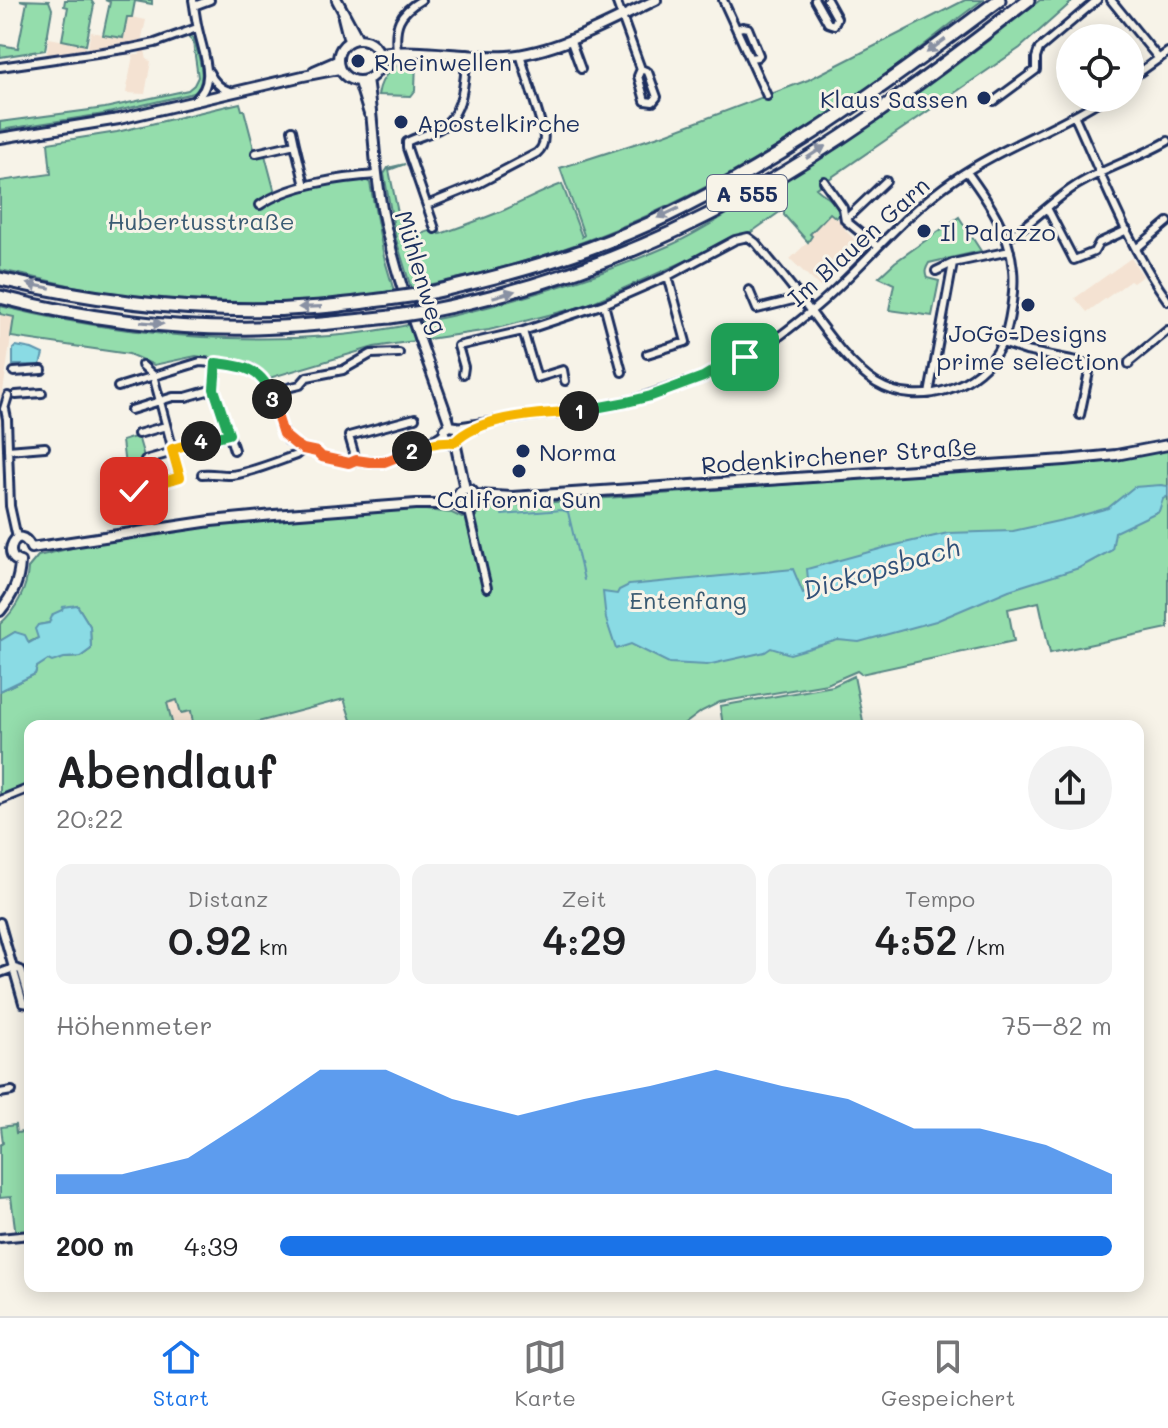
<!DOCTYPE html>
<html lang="de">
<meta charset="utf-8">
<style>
:root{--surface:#fff;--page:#f2f2f2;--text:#202124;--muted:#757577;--line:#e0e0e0;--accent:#1a73e8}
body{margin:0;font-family:Mali,sans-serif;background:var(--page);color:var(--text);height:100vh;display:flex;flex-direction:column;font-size:30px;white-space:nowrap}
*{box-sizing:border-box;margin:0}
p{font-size:26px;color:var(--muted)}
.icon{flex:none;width:44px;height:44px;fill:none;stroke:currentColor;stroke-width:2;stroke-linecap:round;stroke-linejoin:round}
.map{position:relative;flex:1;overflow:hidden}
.drawer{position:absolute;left:24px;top:720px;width:1120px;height:572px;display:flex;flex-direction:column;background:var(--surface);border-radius:16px;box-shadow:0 4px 20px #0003}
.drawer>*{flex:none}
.tools{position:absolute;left:1056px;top:24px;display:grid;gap:16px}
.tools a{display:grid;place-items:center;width:88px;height:88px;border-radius:50%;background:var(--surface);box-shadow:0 4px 20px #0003;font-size:40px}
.pin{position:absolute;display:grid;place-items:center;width:68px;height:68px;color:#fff;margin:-34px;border-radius:16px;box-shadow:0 4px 12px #0006}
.km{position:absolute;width:40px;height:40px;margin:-20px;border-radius:50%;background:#222;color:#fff;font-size:22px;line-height:40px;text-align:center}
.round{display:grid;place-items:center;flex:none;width:84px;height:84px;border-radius:42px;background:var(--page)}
.headline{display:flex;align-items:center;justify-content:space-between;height:136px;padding:0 32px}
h1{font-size:44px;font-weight:600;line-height:60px}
.stats{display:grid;grid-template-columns:repeat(3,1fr);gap:12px;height:136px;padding:8px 32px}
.stats div{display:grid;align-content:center;border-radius:16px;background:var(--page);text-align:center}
.stats b{font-size:40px;font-weight:600}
.stats small{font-size:22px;font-weight:400}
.stats p{font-size:22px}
.chart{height:224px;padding:16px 32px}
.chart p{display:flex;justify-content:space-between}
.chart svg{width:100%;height:144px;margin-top:8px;fill:var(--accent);opacity:.7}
ul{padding:0 32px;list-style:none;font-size:26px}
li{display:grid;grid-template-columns:128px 96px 1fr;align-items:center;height:60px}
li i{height:20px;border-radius:10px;background:var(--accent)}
.dock{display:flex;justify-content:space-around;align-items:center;height:112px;border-top:2px solid var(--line);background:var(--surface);font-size:22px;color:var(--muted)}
.dock a{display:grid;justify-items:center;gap:4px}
.dock .active{color:var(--accent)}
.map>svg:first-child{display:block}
</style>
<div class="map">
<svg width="1168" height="1316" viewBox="0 0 1168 1316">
<rect width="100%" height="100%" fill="#f7f3e8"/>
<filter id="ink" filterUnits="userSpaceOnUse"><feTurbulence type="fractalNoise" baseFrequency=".0125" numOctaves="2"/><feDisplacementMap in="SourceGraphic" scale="16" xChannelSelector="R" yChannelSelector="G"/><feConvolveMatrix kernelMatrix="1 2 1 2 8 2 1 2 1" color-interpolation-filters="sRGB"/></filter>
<g filter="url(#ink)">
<path fill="#f4e2d2" d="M127,16L146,20L141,42L87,51L91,32L123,38Z
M49,38L86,45L85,51L46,57Z
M145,50L147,60L151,61L145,94L126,93L133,55H140L139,51Z
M831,213L846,227L845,230L861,246L820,287L790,259L808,242L812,236L810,234Z
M1131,258L1143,276L1133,283L1130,281L1087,312L1075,298Z
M0,314L14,317L1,405L4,425H0Z
M178,700L191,710L193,723L184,726H173L166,703Z"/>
<path fill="#94ddac" stroke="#588685" stroke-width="2" d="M20,0L49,1L52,9L45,50L0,57V45L18,48L27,2Z
M65,0H91L94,5L86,45L62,40L68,7L64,6Z
M105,0H152V4L135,1L132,17H127L123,38L103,35L110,2Z
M965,0H983C948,25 916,52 882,78C851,101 818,121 786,141C665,216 551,263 411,288L396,239L384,174L388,168L405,164L389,170L398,213L406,239L438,228L440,234C461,227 482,219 502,211C523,202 542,191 562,184L582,237L584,235L560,168L665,134L808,80Z
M1040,0H1074L1020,48L816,188C824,196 838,201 839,215L836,218L830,213L810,234L812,236L808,242L784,215V209L753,231L584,306L489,330L374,347L266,379L254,368L226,361L196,356L154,365L129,354L11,337L14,317L0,314V306C106,332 220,344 330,336C372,333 414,324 455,315C530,297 603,275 673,244C700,232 726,214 752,199C854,141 949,73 1040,0Z
M187,36H191L194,39C198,56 209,80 194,93L104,114L0,130V122L105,108L188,90L194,85L198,77L193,42Z
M416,60L415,91L411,96L378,95C381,74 396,63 416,60Z
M240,103L242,110H244L256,156L265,155L275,193L273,194L274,197L361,177V180L364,182L366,180L370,183L384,257L394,291L385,293V294C297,305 209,306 121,295C80,289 40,278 0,270V181L51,174L48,143L117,132Z
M959,217L981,251L929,263C926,268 924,272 927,278L939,281L932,316L889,310L894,284L879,277L895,262Z
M138,436L152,484L134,489L130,476L126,470L127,465L125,466L122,441Z
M1168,449V628L1050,653L1039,602L1008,609L1014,641L861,674L857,671L827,684L720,702L702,711L682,726H353L344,699L243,726H184L193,723L191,711L181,713L177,700L167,703L173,726H30V786L0,797V691L35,674L37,667L48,659L80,657L91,649L90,626L77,605L62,610L49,623L38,625V638L28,643L15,632L0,641V624C16,610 27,589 28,568L38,556L93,543L211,525L334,514L417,509L452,513L462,518L475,516L483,509L501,506L1085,462Z
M147,489L153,511L132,514L130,493Z
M854,676L864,726H723L720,706L833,686Z
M15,1125L16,1133L30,1131V1210L28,1211L30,1233L16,1235L11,1197L0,1198V1145L3,1143L1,1127Z"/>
<path fill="#8adbe4" stroke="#5e96ae" stroke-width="2" d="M16,346L32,349L43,354L40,365H13V349Z
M1161,485L1168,486V496L1163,499L1159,511L1115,532L1112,550L1079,568L1009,590L936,621L859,642L838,640L790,654L771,648L765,652L707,665L669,663L631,644L616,649L606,619L603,592L617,594L619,590L629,585L793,569L803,593L809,589L807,569L887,547L948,533L1013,531L1072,518L1108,508L1134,487Z
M77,605L90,626L91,649L80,657L64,658L52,662L48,660L37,667L35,674L0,691V641L15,632L25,635L29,643L38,638L35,629L38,625L49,623L53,614L62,610L63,607Z"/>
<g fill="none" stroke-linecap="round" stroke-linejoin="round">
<path stroke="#5e96ae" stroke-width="2" d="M502,515L562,510L568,512L584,580"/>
<g stroke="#1b2f5e" stroke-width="12">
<path id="street" d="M193,0C195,11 196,22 199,33C204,55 217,85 194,100
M616,0L641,69L638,76L645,101L653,102L657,97L648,72L641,69
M723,0L767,96
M815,0L828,23L834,25L837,18L827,0
M1111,0L1159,59
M194,6L210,0
M737,29L742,27L748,28L759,55L757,57L750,58
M570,39L581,69
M397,50C394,25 399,13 421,0
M0,67L131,48L155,43L197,28
M209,72C213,81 221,89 230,91
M1130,79L1168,52
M994,101L1036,70V58L1039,49L1097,0
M1075,117C1103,178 1128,246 1168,301
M292,130L295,144
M256,153L295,144L305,186
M824,181L843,208L845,220L877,246
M260,205C289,185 341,177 377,175
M427,205L476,185L537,153C544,147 545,140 543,130L520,54
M1047,208L1074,260L1094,252L1099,243L1127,230
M845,220L886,181
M435,229L407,148V142C416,137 427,135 437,130C465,116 464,81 467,54
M1007,238C1033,223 1051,201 1077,185C1106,167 1139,158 1168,141
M1137,248L1168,222
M936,271L953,263L1010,251
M749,290L757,309L801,298
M604,304L622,372
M523,331L537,378L563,370L565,381
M1002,343L1026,351L1077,361L1086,364L1089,372L1080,415
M647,354L686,342L668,276
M1129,364V362L1168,330
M142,365L153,375
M14,372L42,370
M463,374L464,367L458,346L523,331L604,304L668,276L735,240L748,237L756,243C771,261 785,278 799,296C820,323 846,364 876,383C919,409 981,388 1002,343C1010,326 1015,289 1013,270C1010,233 989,202 967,172
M118,387L200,362L225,364L251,369L260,376L268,385L280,426L288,440L303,449L317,452L322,457L349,463L356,460L370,462H384L427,444L444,433
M271,392L300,385L307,377L343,370L371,354L399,353
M929,394L953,263
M16,395L42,393
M4,409L8,396
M5,409L7,419L10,506L17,538
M131,410L173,397H186L214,389
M456,427L529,416L580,411L627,402L703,377C717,368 732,364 747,357C770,345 796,324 816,307C864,266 902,215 955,179C1002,147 1056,129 1104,98
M138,434L166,426
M229,434L234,450
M460,435L484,425
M172,449L229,434L214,389L216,363
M8,450L45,447
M145,460L173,452
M356,460L349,436L415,418
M202,474C212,473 219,475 228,475C242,476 281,460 296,455L303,449
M134,491L180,477L153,375
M469,511L487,588
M0,800L30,788
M0,922L23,1003L29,1004L30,1001L21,970L14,968
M0,973L14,968
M0,1093L12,1091
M0,1238L30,1235"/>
</g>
<g stroke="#1b2f5e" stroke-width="14">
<path id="secondary" d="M337,0L358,39
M343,17L349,41
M338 60a21 21 0 1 1 42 0a21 21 0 1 1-42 0Z
M379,53C422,48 464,58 507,56C556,53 612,21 656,0
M380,60L408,55
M314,71L337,61
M367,80C374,124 374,170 383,214C397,284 425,352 448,419L450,426L445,429L444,436L448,442H455
M359,82L369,114
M0,138L119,119L303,76L339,69
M450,426L456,427L460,432L459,437L455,442
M455,442L465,489
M477,495L512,497L542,495L1065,460L1116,455L1168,445
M442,500L456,498L460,491L465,489
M477,504L504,499
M31,548L211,521L274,515L416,504H451L457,505L465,511H469L477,504L478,498L471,490L465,489
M20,562C0,557 18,520 31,548
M0,611C13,595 19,582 20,562"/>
</g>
<g stroke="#1b2f5e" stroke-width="17">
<path id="highway" d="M0,279C105,303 213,316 321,307C343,305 365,302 388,299
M424,294C488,280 551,264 611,240C752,184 878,91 999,0
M0,297C81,318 172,330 255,328C301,327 345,322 390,317
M428,311C525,292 617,261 704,217C821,159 926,79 1028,0"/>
</g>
<use href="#street" stroke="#f7f3e8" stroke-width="6"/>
<use href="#secondary" stroke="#f7f3e8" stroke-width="8"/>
<use href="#highway" stroke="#f7f3e8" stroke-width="11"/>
<g stroke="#1b2f5e" stroke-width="17" stroke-linecap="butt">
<path id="highway-bridge" d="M388,299L424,294
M390,317L428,311"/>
</g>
<use href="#highway-bridge" stroke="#f7f3e8" stroke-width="11"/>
</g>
<defs><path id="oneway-solid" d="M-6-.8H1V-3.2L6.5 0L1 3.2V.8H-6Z" transform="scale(2)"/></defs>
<g fill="#8991a3">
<use href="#oneway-solid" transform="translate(936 46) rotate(144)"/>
<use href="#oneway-solid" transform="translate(816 152) rotate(-33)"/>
<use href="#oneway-solid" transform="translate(668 213) rotate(155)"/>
<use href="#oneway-solid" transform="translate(39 286) rotate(-169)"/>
<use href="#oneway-solid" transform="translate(504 294) rotate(-16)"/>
<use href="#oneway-solid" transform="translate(310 307) rotate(178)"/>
<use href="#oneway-solid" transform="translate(152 323) rotate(5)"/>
</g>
</g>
<g fill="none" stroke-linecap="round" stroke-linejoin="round" filter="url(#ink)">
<g stroke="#fff" stroke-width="16">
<path id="split-1" d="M579,411L627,402L651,396L703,377L713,371L745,357"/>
</g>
<g stroke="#fff" stroke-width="16">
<path id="split-2" d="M412,451C426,444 439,441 455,442C481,415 542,414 579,411"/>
</g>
<g stroke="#fff" stroke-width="16">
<path id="split-3" d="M272,399L283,434L295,444L303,449L317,452L322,457L349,463L356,460L370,462H384L412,451"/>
</g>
<g stroke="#fff" stroke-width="16">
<path id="split-4" d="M201,441L229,434L214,389L216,363C244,366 264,369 272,399"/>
</g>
<g stroke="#fff" stroke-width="16">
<path id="split-5" d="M134,491L180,477L172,449L201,441"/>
</g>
<use href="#split-1" stroke="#22a559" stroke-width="10"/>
<use href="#split-2" stroke="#f5b400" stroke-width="10"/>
<use href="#split-3" stroke="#f0652b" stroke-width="10"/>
<use href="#split-4" stroke="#22a559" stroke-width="10"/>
<use href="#split-5" stroke="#f5b400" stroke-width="10"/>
</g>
<g fill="#1b2f5e" stroke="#f7f3e8" stroke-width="3">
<circle cx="358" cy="61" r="8"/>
<circle cx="984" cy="98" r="8"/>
<circle cx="401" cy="122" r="8"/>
<circle cx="924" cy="231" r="8"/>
<circle cx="1028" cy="305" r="8"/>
<circle cx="523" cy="451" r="8"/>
<circle cx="519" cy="471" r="8"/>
</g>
<g text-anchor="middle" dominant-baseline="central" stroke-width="6" stroke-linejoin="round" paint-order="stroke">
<rect fill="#f7f3e8" stroke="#5d6a87" stroke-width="2" x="707" y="175" width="80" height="36" rx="6"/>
<g font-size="22" font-weight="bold" fill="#1b2f5e">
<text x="747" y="193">A 555</text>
</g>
<g font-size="24" fill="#1b2f5e" stroke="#f7f3e8" text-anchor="start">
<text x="374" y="61">Rheinwellen</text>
<text x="968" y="98" text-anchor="end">Klaus Sassen</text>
<text x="417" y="122">Apostelkirche</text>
<text x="940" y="231">Il Palazzo</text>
<text x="1028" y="332" text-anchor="middle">JoGo-Designs<tspan x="1028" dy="28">prime selection</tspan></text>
<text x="539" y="451">Norma</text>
<text x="519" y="498" text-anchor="middle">California Sun</text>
</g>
<g font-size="24" fill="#395a72" stroke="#f7f3e8">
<text x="201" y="220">Hubertusstraße</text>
<text x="688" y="599">Entenfang</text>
</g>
<g font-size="24" fill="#1b2f5e" stroke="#f7f3e8">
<text transform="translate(858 241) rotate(-42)">Im Blauen Garn</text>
<text transform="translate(422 272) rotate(73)">Mühlenweg</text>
<text transform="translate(839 455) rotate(-4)">Rodenkirchener Straße</text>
</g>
<g font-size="26" font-style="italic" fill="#315179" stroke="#f7f3e8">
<text transform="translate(881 568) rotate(-16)">Dickopsbach</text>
</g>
</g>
</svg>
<div class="tools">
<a><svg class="icon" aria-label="locate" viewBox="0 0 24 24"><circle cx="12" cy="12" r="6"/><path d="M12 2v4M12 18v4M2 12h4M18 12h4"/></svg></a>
</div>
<div class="pin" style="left:745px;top:357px;background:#1e9e55"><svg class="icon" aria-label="arrive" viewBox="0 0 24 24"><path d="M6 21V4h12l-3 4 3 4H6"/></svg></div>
<div class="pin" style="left:134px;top:491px;background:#d93025"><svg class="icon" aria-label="check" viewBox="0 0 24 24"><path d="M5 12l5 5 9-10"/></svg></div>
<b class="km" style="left:579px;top:411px">1</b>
<b class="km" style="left:412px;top:451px">2</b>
<b class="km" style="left:272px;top:399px">3</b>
<b class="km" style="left:201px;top:441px">4</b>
<section class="drawer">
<div class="headline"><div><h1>Abendlauf</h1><p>20:22</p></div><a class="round"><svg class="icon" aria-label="share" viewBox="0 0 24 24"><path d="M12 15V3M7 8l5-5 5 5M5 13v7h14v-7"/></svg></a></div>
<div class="stats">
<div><p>Distanz</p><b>0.92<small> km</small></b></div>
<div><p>Zeit</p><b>4:29</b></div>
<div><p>Tempo</p><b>4:52<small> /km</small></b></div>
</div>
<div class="chart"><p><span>Höhenmeter</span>75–82 m</p>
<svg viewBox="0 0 160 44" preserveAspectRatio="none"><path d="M0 44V38L10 38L20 33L30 20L40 6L50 6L60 15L70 20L80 15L90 11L100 6L110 11L120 15L130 24L140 24L150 29L160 38V44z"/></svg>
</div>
<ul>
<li><b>200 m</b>4:39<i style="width:100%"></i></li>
</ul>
</section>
</div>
<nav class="dock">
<a class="active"><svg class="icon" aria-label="home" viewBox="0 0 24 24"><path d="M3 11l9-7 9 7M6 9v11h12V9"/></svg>Start</a>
<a><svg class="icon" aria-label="map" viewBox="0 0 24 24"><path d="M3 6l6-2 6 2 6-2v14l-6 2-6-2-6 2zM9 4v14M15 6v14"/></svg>Karte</a>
<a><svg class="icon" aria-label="saved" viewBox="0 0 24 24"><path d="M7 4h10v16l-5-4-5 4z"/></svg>Gespeichert</a>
</nav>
